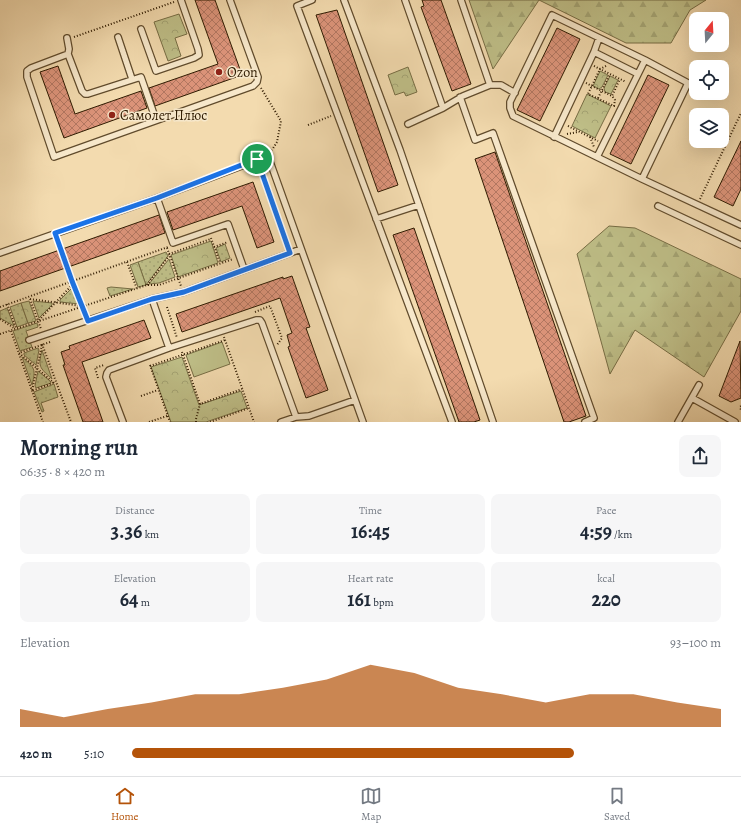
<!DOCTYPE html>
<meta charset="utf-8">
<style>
:root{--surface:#fff;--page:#f6f6f7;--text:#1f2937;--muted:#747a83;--line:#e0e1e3;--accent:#b45309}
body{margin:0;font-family:Alegreya,serif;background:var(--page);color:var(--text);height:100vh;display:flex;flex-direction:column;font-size:15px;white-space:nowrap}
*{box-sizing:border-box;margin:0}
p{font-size:13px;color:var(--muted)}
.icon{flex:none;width:22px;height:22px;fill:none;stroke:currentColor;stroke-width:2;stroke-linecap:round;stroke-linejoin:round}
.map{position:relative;height:422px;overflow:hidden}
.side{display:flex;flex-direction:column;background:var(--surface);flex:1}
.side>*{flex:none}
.needle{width:26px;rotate:18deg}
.controls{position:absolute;left:689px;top:12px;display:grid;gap:8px}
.controls a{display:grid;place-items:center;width:40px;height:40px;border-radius:8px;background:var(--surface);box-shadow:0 4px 16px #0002;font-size:20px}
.pin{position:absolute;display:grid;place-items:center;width:34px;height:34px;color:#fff;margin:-17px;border:2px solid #fff;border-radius:50%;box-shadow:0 1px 4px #0007}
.round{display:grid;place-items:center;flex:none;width:42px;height:42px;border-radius:8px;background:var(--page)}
.overview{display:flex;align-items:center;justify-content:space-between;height:68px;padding:0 20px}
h1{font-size:22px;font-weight:600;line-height:30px}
.stats{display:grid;grid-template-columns:repeat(3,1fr);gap:6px;height:68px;padding:4px 20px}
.stats div{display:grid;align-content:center;border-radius:8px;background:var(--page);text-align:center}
.stats b{font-size:20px;font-weight:600}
.stats small{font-size:11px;font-weight:400}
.stats p{font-size:11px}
.chart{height:112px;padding:8px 20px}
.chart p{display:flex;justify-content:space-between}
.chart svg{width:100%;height:72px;margin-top:4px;fill:var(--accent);opacity:.7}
ul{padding:0 20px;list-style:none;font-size:13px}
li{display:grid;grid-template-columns:64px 48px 1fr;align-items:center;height:30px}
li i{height:10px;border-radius:5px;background:var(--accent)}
.menu{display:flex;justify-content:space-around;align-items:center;height:56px;border-top:1px solid var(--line);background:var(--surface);font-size:11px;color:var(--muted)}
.menu a{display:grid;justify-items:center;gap:2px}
.menu .on{color:var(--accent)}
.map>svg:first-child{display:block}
</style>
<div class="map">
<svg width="741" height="422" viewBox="0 0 741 422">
<defs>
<pattern id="grass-dots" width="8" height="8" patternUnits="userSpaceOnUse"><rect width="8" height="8" fill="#bfbf88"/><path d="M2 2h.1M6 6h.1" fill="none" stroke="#a4a474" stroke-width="1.8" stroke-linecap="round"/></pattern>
<pattern id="forest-firs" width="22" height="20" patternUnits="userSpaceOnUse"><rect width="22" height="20" fill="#bfbf88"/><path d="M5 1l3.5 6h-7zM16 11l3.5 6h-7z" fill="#a4a474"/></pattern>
<pattern id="park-crowns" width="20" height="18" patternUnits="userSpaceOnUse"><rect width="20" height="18" fill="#bfbf88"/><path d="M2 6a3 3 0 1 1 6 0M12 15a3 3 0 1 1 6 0" fill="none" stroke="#a4a474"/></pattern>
<pattern id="building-cross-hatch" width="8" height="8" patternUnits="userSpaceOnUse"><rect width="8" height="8" fill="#db9379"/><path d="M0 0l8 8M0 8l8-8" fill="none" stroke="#b27761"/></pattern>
</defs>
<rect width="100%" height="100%" fill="#f3dbaf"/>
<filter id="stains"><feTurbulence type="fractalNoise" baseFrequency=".005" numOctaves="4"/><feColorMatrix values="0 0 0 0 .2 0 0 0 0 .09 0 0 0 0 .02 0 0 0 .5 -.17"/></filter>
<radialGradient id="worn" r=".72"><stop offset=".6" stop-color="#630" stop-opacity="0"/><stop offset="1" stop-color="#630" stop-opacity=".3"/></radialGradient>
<path fill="url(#grass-dots)" stroke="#776d44" d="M225,244L230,258L221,262L216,248Z
M166,252L168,256L146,285L138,262Z
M169,259L175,277L159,283L149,284Z
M73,287L80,304L60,302V300Z
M111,287L133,289L110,296L107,288Z
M33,301L52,303V305L39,318Z
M21,303L28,323L17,327L10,307Z
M7,308L14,326L0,318V311Z
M37,323L38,327L26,331L32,347L20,351L13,331Z
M38,348L39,350L36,365L24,355V353Z
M42,350L52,379C39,367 38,367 42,350Z
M22,357C35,368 36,369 32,385Z
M38,371L50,381L51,383L36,388L35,386Z
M54,384L58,397L41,403L44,411L42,412L34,392Z"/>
<path fill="url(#forest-firs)" stroke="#776d44" d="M469,0H706L690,10L671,43H626L539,0L493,69Z
M609,226L635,228L741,279V311L704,377L635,330L610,374L577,254Z"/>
<path fill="url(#park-crowns)" stroke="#776d44" d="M179,14L187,34L175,38L181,56L168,61L154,22Z
M408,67L417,92L406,96L404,92L395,95L388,75Z
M600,71L608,75L602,87L599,89L593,86Z
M610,76L618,80L611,94L605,92L604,88Z
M587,94L611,106L595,138L572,126Z
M211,241L218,263L178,277L171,255Z
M138,262L146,285L138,287L130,265Z
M29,301L36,321L28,323L21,303Z
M182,357L199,405L241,391L247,408L206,422H171L151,367Z"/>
<path fill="#bfbf88" stroke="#776d44" d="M222,342L230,364L194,377L186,355Z"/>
<path fill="url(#building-cross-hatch)" stroke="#2f1b01" d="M195,0H215L242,75L155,106L149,88L218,64Z
M422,0H441L471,84L452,91L421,7L424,6Z
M337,10L398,185L378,192L316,15Z
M557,28L580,39L540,121L517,110Z
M58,66L75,114L141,91L147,108L64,138L40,72Z
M648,75L669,85L631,164L610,154Z
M741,141V189L733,206L714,197Z
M495,152L586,416L569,422H564L475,159Z
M253,182L274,242L257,248L242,206L173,230L167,212Z
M159,215L165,233L0,291V271Z
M414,228L480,420L474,422H459L393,235Z
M292,276L310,327L306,328L328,390L306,398L288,347L290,346L287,335L292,333L280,298L182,332L176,314L283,277V279Z
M144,320L151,338L82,362L103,422H83L63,365H65L61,352L70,349L69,346Z
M740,341L741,398L731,402L719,396Z"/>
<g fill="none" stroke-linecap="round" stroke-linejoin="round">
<g stroke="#604b2c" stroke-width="8">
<path id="service" d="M312,0L297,6L452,422
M344,0L400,150L493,422
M405,0L443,108
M461,0L490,85H501L515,93
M141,29L156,71L194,58L199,55L198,49L181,0
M118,37L132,79
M67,38L69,49L68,54
M594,52L638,74
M460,97L475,140L493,133L594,418L585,422
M156,120L141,77L88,94H85L82,91L68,54L31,68L27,71V77L54,157L253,86L257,82L258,77L230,0
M408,124L443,108L463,96L490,85
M554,137L594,52L599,38
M597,157L645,60
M642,179L688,83L645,60L552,15L510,102V108L513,116L642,179L741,225
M157,198L173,243L228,224L244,269
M658,206L741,245
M376,219L419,205
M0,253L157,198L268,156L363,422
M152,299L169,348L256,320H260L262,323L296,417
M29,340L152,299L184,292L301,249
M692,398L735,422
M123,422L106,377L107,373L109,370L169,348
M281,422L296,417L309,416L355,400
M678,422L699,385"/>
</g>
<path stroke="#2f1b01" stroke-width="2" stroke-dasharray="1 2" stroke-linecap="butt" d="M74,37L174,2
M594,66L626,82
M606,66L600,69L588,94L614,106L615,100L612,96L620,79
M586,83L612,96
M261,88L281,121L277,142L272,150
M598,98L610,74
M308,125L331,116
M568,126L598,141
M567,134L578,132
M590,137L594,147
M260,167L287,246
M700,199L741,113
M211,238L220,263
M58,240L85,314
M214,247L228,242
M167,248L181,286
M169,254L211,239
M127,262L137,289
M147,285L169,256
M30,299L82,306
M30,299L41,329
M7,304L16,328
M0,307L168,247
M167,307L177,338
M255,312L270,306L282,338L277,345
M0,319L14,328
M39,320L73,284
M11,331L43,422
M0,334L147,285H159L233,259
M224,337L254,422
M50,342L19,353L54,383
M42,344L71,422
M42,345L32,391L55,382
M182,352L200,404L242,389
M150,365L170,422
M150,366L225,340
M98,378L95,368L104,365
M141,396L158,390
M741,406L740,407L741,410
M149,422L167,416
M196,422V419L200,404
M210,422L249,408"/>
<use href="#service" stroke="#f7e8cb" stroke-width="5.5"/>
</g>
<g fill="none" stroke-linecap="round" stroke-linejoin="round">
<g stroke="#fff" stroke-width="8">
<path id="route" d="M257,159L290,253L184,292L152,299L88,321L72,281L55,233L157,198Z"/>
</g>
<use href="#route" stroke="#1a73e8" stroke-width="5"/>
</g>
<g fill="#8f2418" stroke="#f7e8cb" stroke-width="1.5">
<circle cx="219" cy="72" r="4"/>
<circle cx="112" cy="115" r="4"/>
</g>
<g text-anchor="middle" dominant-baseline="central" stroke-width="3" stroke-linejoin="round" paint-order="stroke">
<g font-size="14" fill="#2f1b01" stroke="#f7e8cb" text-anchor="start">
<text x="227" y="72">Ozon</text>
<text x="120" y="115">Самолет Плюс</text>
</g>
</g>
<rect width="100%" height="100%" filter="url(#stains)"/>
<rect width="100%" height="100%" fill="url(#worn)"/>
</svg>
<div class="controls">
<a><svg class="needle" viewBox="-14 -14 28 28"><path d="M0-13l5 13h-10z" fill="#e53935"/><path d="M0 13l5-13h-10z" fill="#747a83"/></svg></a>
<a><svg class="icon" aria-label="locate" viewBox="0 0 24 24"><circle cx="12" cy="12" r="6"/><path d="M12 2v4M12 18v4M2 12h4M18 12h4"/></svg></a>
<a><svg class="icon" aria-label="layers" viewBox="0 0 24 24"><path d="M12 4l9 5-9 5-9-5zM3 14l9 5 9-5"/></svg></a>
</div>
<div class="pin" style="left:257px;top:159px;background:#1e9e55"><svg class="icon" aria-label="arrive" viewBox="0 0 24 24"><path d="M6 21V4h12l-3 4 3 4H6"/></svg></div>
</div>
<section class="side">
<div class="overview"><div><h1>Morning run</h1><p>06:35 · 8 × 420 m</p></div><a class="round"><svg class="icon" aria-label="share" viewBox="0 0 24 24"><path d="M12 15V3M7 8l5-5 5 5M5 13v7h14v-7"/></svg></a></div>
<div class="stats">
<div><p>Distance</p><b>3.36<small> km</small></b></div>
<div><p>Time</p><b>16:45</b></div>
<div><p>Pace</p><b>4:59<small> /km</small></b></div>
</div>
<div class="stats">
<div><p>Elevation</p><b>64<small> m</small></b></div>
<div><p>Heart rate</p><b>161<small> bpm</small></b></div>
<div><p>kcal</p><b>220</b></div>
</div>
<div class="chart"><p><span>Elevation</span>93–100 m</p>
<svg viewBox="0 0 160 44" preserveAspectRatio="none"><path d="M0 44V33L10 38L20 33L30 29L40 24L50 24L60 20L70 15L80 6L90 11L100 20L110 24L120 29L130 24L140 24L150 29L160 33V44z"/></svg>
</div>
<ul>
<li><b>420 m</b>5:10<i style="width:75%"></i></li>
</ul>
</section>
<nav class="menu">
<a class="on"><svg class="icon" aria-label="home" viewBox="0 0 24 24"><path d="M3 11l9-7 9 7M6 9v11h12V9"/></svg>Home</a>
<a><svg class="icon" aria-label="map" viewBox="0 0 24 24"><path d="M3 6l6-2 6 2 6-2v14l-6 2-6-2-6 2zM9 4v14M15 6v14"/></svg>Map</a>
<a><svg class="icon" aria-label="saved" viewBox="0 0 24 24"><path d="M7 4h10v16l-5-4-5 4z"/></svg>Saved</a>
</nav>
